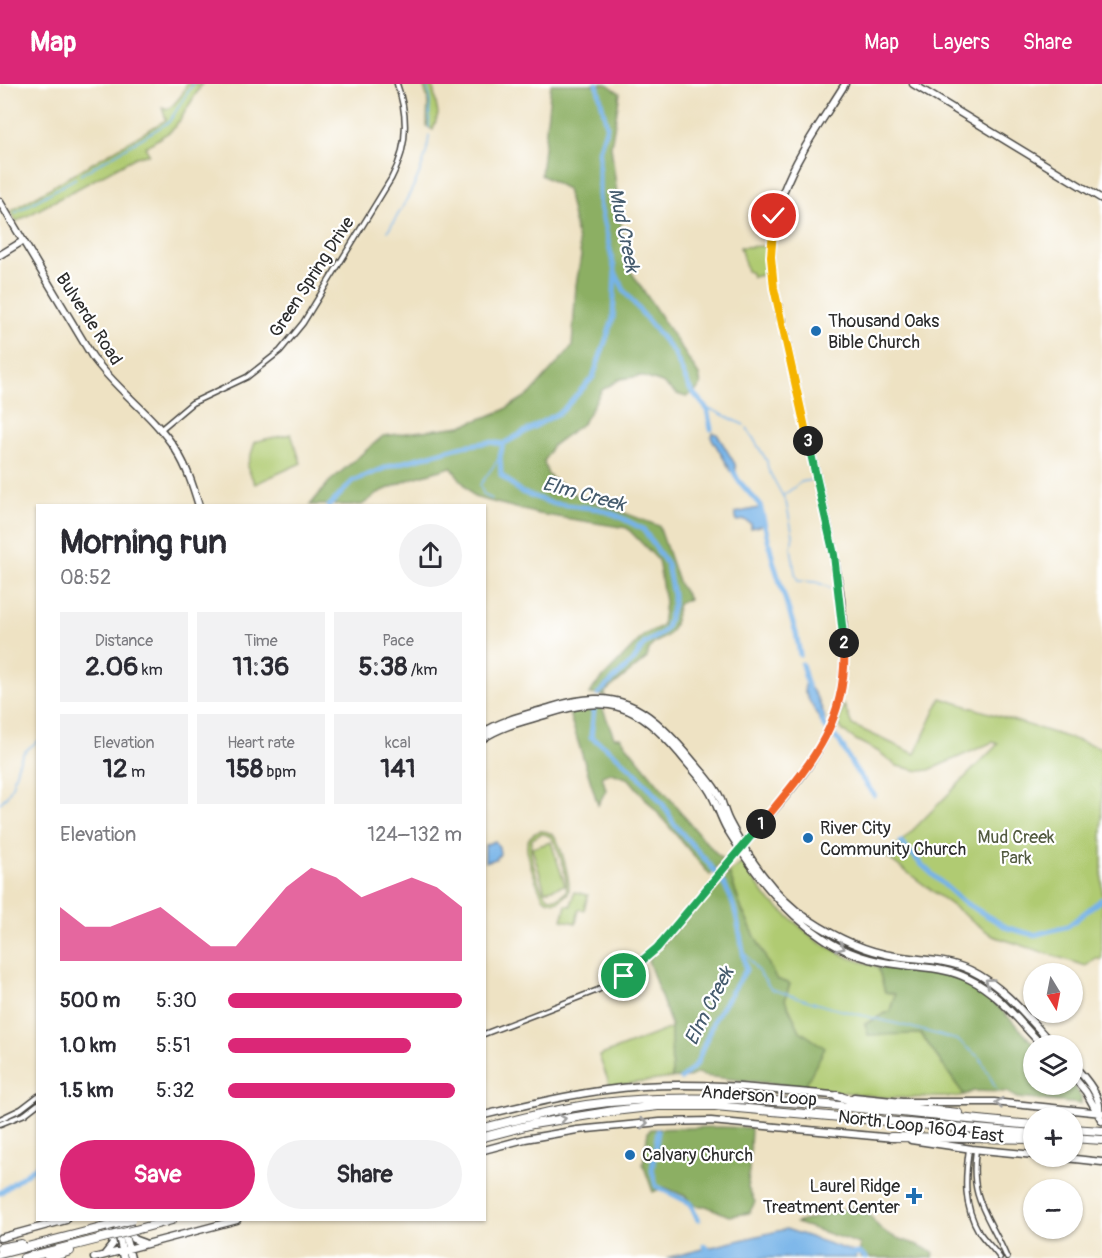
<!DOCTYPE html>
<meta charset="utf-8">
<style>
:root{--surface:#fff;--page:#f2f2f3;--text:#2b2b33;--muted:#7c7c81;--accent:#db2777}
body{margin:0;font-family:Pangolin,sans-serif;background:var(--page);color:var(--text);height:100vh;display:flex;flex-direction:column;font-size:22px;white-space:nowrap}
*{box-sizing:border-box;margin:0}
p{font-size:20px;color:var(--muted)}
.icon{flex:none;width:33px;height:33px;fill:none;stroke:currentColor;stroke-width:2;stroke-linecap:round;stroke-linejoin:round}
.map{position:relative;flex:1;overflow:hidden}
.details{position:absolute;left:36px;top:420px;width:450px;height:717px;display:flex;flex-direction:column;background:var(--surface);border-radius:0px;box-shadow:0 2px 4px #0004}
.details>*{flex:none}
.needle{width:39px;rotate:170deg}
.fabs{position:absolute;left:1023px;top:879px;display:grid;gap:12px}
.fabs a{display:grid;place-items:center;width:60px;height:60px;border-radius:50%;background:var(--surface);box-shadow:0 2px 4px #0004;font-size:30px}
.pin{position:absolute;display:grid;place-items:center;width:51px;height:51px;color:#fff;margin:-26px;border:3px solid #fff;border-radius:50%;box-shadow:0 2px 6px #0007}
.km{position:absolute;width:30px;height:30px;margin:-15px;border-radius:50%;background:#222;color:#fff;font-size:16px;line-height:30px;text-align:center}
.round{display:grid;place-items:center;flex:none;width:63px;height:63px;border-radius:32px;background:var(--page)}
.overview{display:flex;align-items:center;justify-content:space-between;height:102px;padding:0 24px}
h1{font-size:33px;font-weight:700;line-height:45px}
.stats{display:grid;grid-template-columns:repeat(3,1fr);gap:9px;height:102px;padding:6px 24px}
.stats div{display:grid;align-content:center;border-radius:0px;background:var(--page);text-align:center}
.stats b{font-size:26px;font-weight:700}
.stats small{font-size:16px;font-weight:400}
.stats p{font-size:16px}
.chart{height:168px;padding:12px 24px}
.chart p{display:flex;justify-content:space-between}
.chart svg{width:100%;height:108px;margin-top:6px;fill:var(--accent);opacity:.7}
.cta{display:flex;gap:12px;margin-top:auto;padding:12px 24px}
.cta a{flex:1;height:69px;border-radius:36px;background:var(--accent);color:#fff;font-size:24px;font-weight:700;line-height:69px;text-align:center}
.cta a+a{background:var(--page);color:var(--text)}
ul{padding:0 24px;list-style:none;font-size:20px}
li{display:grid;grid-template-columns:96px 72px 1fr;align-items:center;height:45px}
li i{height:15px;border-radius:8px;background:var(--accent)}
header{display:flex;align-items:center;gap:36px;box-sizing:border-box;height:84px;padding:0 30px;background:var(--accent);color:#fff}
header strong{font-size:28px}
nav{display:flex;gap:33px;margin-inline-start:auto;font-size:21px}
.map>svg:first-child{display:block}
</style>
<header>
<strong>Map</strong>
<nav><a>Map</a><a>Layers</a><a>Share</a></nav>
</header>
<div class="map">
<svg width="1102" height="1174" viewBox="0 0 1102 1174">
<rect width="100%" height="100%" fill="#fff"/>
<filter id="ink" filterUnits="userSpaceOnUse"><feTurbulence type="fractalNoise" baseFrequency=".0167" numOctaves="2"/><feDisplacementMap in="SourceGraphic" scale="12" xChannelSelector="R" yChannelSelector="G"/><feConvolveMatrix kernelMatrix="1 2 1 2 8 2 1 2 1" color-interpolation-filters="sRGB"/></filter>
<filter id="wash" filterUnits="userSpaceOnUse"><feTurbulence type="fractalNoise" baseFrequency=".008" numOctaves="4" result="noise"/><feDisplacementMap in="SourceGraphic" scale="24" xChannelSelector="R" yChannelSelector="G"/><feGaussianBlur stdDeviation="1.35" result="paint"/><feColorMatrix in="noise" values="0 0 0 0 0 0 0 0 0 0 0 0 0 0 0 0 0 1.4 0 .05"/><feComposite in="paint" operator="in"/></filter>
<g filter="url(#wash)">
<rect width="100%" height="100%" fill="#eee2c3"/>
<path fill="#b0cb72" stroke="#6e7b4e" stroke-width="1.5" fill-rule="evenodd" d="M186,0H202L180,36L171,47L145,63L149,70L136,73L16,138L11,127L166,36L162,23L168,25C175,20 185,9 186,0Z
M423,0H432L433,3L438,30L433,46L427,42L428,15Z
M766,162L767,190L752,193L751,189L747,187L740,163Z
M291,350L301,379L255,400L247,383L255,358C266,354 279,353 291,350Z
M941,614L1102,664V876L1096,874L1086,882L993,852L884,771L901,758L998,660L993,658L929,686L920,687L897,682L879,668L856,656L843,647L838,639L844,621L852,641L915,670Z
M540,747C546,747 550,748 554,752C561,760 572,800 568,809L559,817C554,818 550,818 545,815C539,810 525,768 527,760C528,752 534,749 540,747ZM541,750C546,750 550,751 553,756C559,765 569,799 566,808L558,814H550C539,808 527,766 532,755Z
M551,758L565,801L545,807L532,764Z
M742,779L766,813L817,857L850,874L878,883L885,908L895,909L890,927L865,940L921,950L964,1011L955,1013L889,1014L804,1003L824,964L800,947L785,916L790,900L776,895L742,826L729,789Z
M574,808L588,811L584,826L579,825L576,839L562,836L566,821L571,822Z
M671,944L672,994L610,1002L599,972Z"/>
<path fill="#8caf64" stroke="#5c6d48" stroke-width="1.5" d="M551,0H607L620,9L611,62L626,180L699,291L701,301L697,306L686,313L677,310L662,299L641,292L620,295L602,306L583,339L552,362L544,378L548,391L572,409L659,442L679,500L689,515L678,520C676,528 676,538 672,545C665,560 650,552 647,574L605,608V612L590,610L594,603L645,550L662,542L665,518L658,476L627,444L539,430L474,413L451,383L413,394L380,408L362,421H310L329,398L383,352L461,342L502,327L530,310L572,263L576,201L581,172L567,105L541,91Z
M583,623H602L614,653H620L702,754L723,776L710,791L629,695L611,689L602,692L606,706L598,721L568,626Z
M729,789L742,826L776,895L790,900L785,916L800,947L825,964L804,1003L704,992L698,989L687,994H672L671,941L648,876Z
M878,883C901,886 925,887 948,892C984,901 1010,936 1035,961L1034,962V1000L1073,999L1081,1013V1020L1017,1014L1007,1008L974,1007L964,1011L921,950L868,951L865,940L890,927L895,910L885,908Z
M720,1043L751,1044L748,1104L755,1118L749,1129L729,1132L706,1122H696L685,1112L664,1103L653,1108L643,1080L648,1048L651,1045Z
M852,1123C877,1130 867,1133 882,1146C897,1158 921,1158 934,1170L933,1174H860V1160L796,1139Z"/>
<path fill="#76b3e8" stroke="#506f8a" stroke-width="1.5" d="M713,349L717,350L735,380L736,388L733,389L731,387L711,353Z
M759,424L764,441L751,444V440L745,436L737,437L735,429Z
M807,600C816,609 822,623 825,635L821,638L804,607L805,601Z
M495,757L499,763L500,770L496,775L485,778V761Z
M786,1145L854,1168L856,1174H666Z"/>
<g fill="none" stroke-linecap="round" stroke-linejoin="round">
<path stroke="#76b3e8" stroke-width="1.5" d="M426,0L430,12L429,44
M80,91L169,38L193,0
M15,129L76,94
M388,147C405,120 427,83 429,51
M707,325L715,327L744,341
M747,344L767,377L768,385L786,418L793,451L791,464L795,489L798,497L816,498L831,504
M784,411L801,398L811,396
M492,415L484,411L480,401L500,373
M0,719C17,705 12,688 23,670C26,665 33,661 38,657
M742,865L771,905L828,923L906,942L957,956L980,974L997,1006"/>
<path stroke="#76b3e8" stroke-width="5" d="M597,0L607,42L599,67V117L615,188L625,208L674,269L690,305L707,325L711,345
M732,384L738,396L760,421L774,480L796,549L800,571
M329,422L353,397L390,382L463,362L490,358L503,360
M802,580L809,607
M598,610L634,576L644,560L662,549L666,544L673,521V511L667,480L643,445L616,431L599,425L551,419L521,408L501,391L500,373L503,360L562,327L593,293L613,235L615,188
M594,624L591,653C617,670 642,693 661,718C667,725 670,734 675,741C693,764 717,784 729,810C738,829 742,863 746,886L715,934L696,981L681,995
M821,631L824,642L840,658L853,682L874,711
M901,758L922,781L962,817L1008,844L1034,851L1068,842L1102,815
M658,1047L652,1086L656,1102L690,1119L698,1136
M0,1109L38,1081
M704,1162L718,1174
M848,1170L859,1169L866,1174"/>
</g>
</g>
<g filter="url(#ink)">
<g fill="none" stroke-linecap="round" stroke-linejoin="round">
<g stroke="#484642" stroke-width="7">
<path id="minor" d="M160,346L192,319L247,293L280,267L303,239L391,95C408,64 409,33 397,0
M484,950L598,906L630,888L657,864L740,766
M0,1035L21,1025L38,1012
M0,1040L25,1030L38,1020
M969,1065C965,1094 963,1121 979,1148C985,1157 994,1165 1000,1174
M976,1066C969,1117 989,1131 1007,1174"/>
</g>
<g stroke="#484642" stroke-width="9">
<path id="major" d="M913,0L1102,115
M0,118L92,272C116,306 154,331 176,366C187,383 193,402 199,422
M0,171L23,157
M484,648C504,635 530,630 552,623C617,603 644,621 686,669C696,682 709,694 717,708C723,717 724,728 729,737C747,772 775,814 808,835C835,853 863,867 895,872C921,876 946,875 970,886C1004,902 1029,935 1054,962
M484,654C504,641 526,637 548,630C609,610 637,620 679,669C689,682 702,694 710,708C717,720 720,733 727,745C753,787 781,826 822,853C846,870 875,878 903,881C926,884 948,884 969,895C999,909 1020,939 1043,962
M740,765C774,725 814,686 833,636C862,560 828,445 811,368C798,313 787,258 774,204C761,117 802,69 845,0
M1072,980C1083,991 1102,1012 1099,1028
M1072,991L1086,1008L1102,1037
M854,1013L902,1018H994L1102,1029
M484,1031C537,1018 589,1006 643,1002C709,998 775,1006 841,1012
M911,1056L972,1065L1034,1071
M484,1066L525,1055L577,1046L660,1038L711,1037L894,1054
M1048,1072L1102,1078
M115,1136L124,1174
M128,1136L133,1155L144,1159
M121,1137L131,1174
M0,1154L66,1136
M105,1170L113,1160L107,1136
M94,1174L237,1136"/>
</g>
<g stroke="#484642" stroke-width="10">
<path id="highway" d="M837,1012C875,1024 918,1024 958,1029
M484,1044C530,1032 576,1020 623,1017C760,1007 897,1030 1034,1041
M1072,1045L1102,1047
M484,1053L533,1040L614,1027L658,1022H715L1034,1050
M891,1053L1034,1055
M1072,1054L1102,1056
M135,1146L172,1136
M0,1164L21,1160
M0,1170L101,1144
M24,1174L103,1154
M49,1174L70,1167"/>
</g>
<use href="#minor" stroke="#fff" stroke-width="4"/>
<use href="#major" stroke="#fff" stroke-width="6"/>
<use href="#highway" stroke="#fff" stroke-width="8"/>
<g stroke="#484642" stroke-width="10" stroke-linecap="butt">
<path id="highway-bridge" d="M101,1144L131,1136
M103,1154L135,1146"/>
</g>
<use href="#highway-bridge" stroke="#fff" stroke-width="8"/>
</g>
<defs><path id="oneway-chevron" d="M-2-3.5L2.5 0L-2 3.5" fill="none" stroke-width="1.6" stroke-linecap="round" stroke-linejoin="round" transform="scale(1.5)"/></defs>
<g stroke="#a0a0a0">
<use href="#oneway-chevron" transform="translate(841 863) rotate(25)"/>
<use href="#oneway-chevron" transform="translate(989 898) rotate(-144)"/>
<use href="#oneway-chevron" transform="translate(999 1019) rotate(-175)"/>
<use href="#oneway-chevron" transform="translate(562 1035) rotate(-10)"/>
<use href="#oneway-chevron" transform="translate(644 1039) rotate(-4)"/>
</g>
</g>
<g fill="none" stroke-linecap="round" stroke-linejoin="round" filter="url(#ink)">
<g stroke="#fff" stroke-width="12">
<path id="split-1" d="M624,892L657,864L761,740"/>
</g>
<g stroke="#fff" stroke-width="12">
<path id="split-2" d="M761,740C809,682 849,639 844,559"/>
</g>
<g stroke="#fff" stroke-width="12">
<path id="split-3" d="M808,357L834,471L844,559"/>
</g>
<g stroke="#fff" stroke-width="12">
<path id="split-4" d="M774,132L771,173L774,204L808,357"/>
</g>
<use href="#split-1" stroke="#22a559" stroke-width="8"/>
<use href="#split-2" stroke="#f0652b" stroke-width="8"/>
<use href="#split-3" stroke="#22a559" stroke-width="8"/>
<use href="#split-4" stroke="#f5b400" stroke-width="8"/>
</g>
<g fill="#1f6fb2" stroke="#fff" stroke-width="2">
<circle cx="816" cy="247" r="6"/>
<circle cx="808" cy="754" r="6"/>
<circle cx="630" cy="1071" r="6"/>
<path d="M911 1103h6v6h6v6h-6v6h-6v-6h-6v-6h6z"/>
</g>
<g text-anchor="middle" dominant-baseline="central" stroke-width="4.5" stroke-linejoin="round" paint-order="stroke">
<g font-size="18" fill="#2b2b2b" stroke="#fff">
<text transform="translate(312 193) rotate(-57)">Green Spring Drive</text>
<text transform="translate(89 235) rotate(57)">Bulverde Road</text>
<text transform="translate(759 1012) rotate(4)">Anderson Loop</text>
<text transform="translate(921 1043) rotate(7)">North Loop 1604 East</text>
</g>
<g font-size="18" fill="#2b2b2b" stroke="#fff" text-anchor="start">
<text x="828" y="237">Thousand Oaks<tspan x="828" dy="21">Bible Church</tspan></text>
<text x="820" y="744">River City<tspan x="820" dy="21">Community Church</tspan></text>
<text x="642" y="1071">Calvary Church</text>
<text x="900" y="1102" text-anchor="end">Laurel Ridge<tspan x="900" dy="21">Treatment Center</tspan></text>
</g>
<g font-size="18" fill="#535b40" stroke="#fff">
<text x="1016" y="753">Mud Creek<tspan x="1016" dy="21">Park</tspan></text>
</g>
<g font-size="20" font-style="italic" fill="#455b6d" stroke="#fff">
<text transform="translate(624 146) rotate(78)">Mud Creek</text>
<text transform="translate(584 410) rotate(15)">Elm Creek</text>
<text transform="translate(709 922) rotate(-63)">Elm Creek</text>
</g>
</g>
</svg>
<div class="fabs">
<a><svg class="needle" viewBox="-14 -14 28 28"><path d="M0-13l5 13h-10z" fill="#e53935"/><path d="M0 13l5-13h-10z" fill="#7c7c81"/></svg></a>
<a><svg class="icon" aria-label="layers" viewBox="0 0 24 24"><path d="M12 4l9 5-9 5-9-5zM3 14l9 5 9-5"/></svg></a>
<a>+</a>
<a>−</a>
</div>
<div class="pin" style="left:624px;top:892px;background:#1e9e55"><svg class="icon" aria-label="arrive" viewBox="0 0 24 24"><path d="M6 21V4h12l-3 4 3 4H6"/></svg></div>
<div class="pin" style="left:774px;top:132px;background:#d93025"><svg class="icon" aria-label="check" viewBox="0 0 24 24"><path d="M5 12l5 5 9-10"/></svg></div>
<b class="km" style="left:761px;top:740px">1</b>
<b class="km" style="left:844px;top:559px">2</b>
<b class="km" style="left:808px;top:357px">3</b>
<section class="details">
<div class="overview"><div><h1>Morning run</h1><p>08:52</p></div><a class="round"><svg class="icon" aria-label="share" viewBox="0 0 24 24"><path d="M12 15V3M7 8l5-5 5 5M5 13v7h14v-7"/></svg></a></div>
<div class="stats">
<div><p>Distance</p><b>2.06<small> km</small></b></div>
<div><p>Time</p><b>11:36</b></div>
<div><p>Pace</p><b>5:38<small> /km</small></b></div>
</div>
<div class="stats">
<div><p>Elevation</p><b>12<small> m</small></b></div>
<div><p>Heart rate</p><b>158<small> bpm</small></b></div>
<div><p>kcal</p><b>141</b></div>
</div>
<div class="chart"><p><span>Elevation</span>124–132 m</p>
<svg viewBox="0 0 160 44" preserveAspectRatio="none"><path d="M0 44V22L10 30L20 30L30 26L40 22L50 30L60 38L70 38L80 26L90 14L100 6L110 10L120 18L130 14L140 10L150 14L160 22V44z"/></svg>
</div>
<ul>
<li><b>500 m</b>5:30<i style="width:100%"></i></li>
<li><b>1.0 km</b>5:51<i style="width:78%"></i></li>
<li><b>1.5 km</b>5:32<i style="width:97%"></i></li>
</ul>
<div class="cta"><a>Save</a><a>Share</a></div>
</section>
</div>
